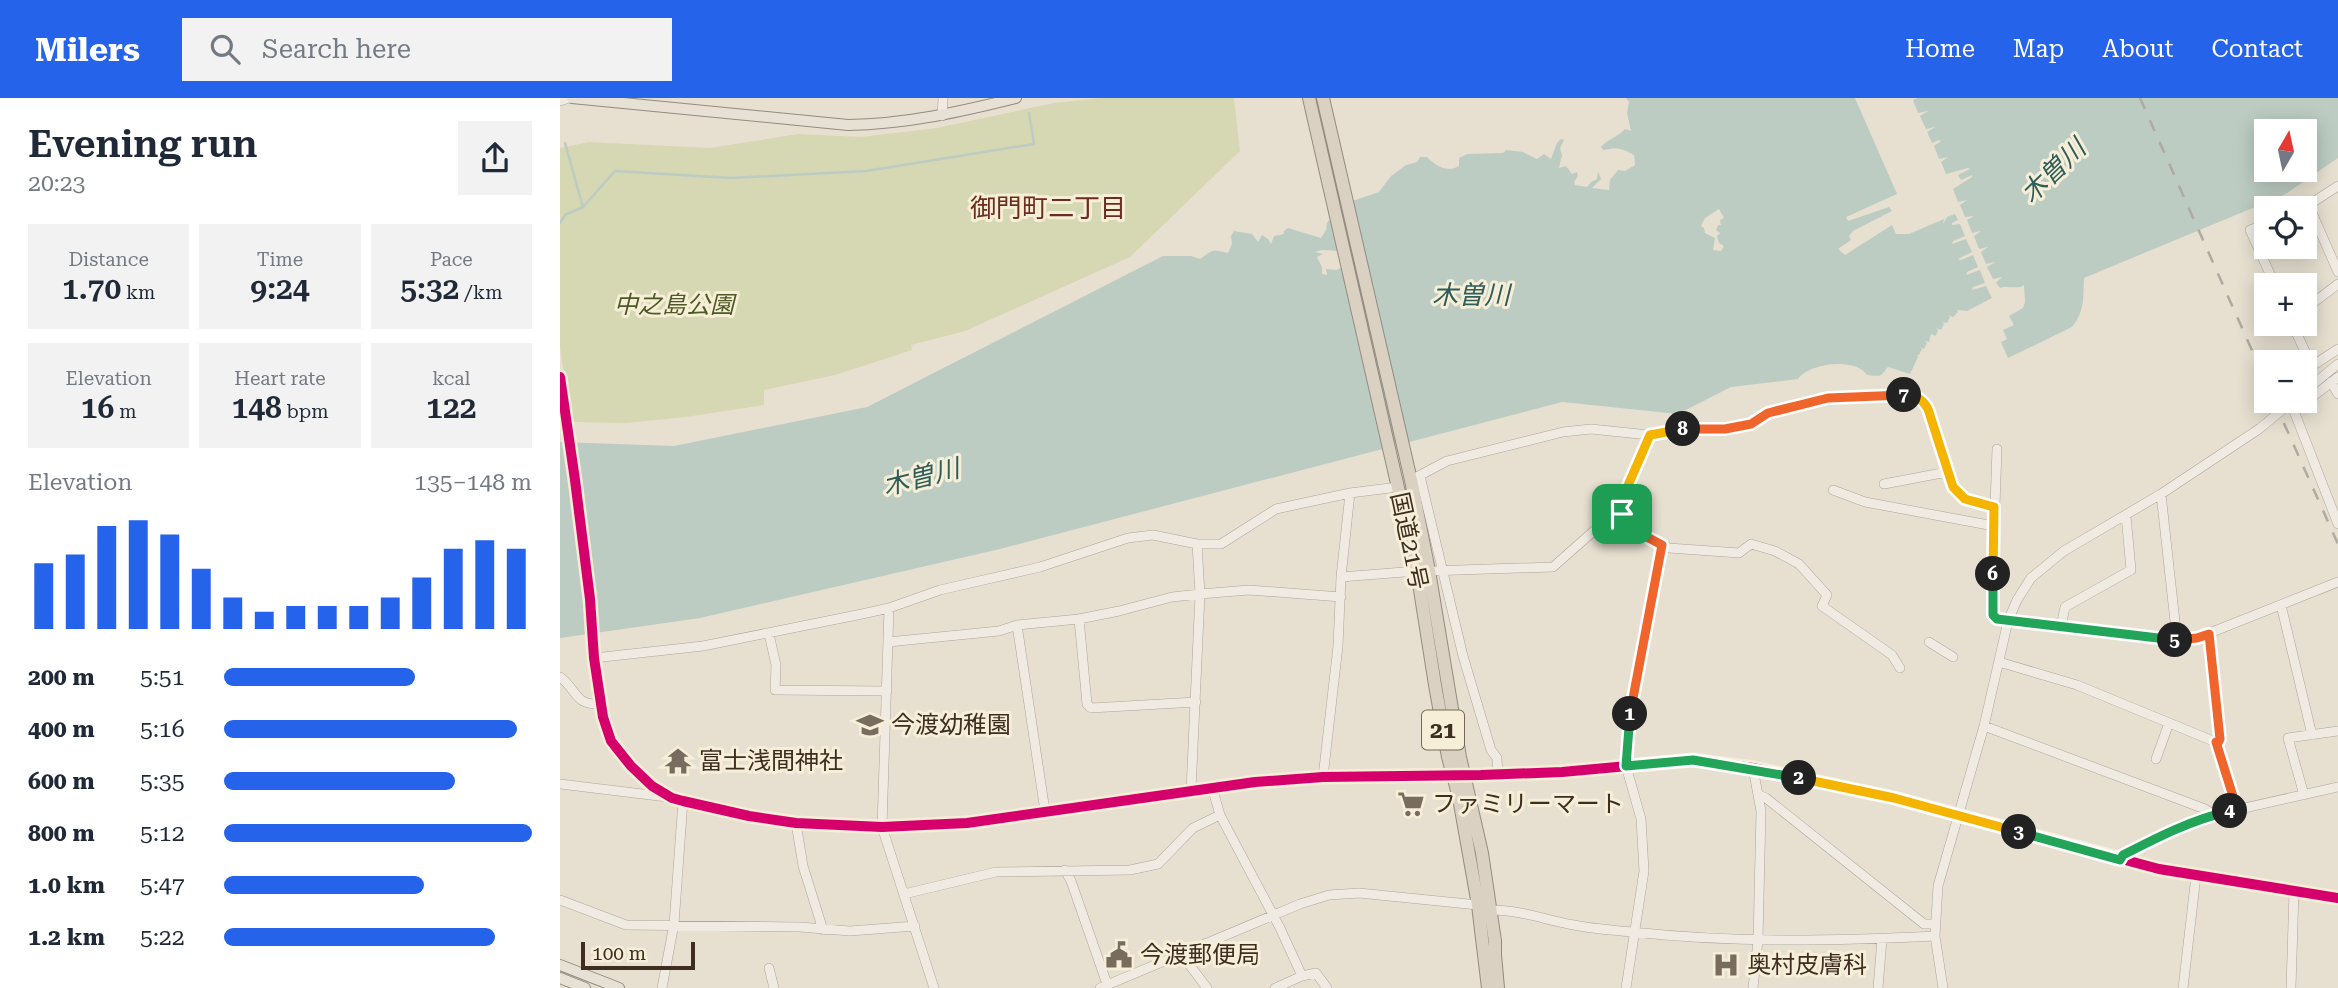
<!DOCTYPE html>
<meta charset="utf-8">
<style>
:root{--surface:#fff;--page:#f2f2f3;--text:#1f2937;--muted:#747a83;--accent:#2563eb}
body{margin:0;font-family:"Roboto Serif","Noto Sans JP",serif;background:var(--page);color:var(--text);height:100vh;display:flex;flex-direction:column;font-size:26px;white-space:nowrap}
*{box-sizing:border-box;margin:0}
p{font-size:23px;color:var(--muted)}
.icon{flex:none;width:38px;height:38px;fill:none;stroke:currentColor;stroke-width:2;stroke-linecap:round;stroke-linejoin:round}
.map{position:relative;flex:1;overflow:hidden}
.drawer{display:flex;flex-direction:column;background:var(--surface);width:560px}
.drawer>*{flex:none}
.needle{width:46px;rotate:9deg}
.tools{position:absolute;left:1694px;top:21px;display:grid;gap:14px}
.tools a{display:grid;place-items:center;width:63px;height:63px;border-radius:0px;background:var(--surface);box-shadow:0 4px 18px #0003;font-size:35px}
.scale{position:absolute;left:21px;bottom:18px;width:114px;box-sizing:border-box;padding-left:7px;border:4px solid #3d2e20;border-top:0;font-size:19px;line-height:24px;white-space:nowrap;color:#3d2e20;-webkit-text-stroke:5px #f7eed8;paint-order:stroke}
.pin{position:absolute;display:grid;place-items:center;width:60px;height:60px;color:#fff;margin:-30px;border-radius:14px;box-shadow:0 4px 10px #0006}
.km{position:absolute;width:35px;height:35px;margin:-18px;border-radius:50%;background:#222;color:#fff;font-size:19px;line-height:35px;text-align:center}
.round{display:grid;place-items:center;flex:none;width:74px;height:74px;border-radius:0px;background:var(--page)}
.head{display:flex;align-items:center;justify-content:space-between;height:119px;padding:0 28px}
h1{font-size:38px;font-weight:600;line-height:52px}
.figures{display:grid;grid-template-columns:repeat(3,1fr);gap:10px;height:119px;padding:7px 28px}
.figures div{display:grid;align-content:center;border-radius:0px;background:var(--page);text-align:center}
.figures b{font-size:30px;font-weight:600}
.figures small{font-size:19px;font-weight:400}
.figures p{font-size:19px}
.chart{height:196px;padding:14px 28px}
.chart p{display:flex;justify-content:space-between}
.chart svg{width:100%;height:126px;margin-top:7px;stroke:var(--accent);stroke-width:6}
ul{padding:0 28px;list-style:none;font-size:23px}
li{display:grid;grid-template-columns:112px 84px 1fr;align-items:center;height:52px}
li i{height:18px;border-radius:9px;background:var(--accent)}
header{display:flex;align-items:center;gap:42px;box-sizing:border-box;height:98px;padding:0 35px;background:var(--accent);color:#fff}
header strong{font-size:33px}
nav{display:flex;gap:38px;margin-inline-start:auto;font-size:24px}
.search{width:490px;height:63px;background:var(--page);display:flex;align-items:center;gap:18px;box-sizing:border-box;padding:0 24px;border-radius:0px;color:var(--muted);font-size:26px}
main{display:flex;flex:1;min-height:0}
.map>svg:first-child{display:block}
</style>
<header>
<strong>Milers</strong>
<div class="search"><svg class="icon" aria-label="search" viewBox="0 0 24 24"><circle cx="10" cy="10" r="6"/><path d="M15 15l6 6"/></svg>Search here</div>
<nav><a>Home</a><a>Map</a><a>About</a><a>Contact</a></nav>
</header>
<main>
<section class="drawer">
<div class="head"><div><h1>Evening run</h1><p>20:23</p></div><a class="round"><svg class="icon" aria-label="share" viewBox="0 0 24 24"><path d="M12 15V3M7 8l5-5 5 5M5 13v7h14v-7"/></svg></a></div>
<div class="figures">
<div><p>Distance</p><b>1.70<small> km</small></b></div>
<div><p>Time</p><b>9:24</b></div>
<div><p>Pace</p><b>5:32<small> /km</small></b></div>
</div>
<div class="figures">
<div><p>Elevation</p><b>16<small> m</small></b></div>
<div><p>Heart rate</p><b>148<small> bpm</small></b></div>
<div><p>kcal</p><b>122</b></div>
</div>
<div class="chart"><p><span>Elevation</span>135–148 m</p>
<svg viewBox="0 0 160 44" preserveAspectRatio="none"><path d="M5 44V21M15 44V18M25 44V8M35 44V6M45 44V11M55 44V23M65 44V33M75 44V38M85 44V36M95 44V36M105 44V36M115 44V33M125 44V26M135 44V16M145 44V13M155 44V16"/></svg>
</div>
<ul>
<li><b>200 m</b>5:51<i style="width:62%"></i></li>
<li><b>400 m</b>5:16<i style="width:95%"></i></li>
<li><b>600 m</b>5:35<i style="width:75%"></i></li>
<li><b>800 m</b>5:12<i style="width:100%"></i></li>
<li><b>1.0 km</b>5:47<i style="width:65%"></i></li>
<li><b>1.2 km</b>5:22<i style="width:88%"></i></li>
</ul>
</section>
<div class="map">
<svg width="1778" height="890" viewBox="0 0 1778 890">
<rect width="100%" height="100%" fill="#e7e0d1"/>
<path fill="#d6d7b3" d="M541,0H674L680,53L570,159L405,233L351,247L352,252L275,277L204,292V307L126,319L66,325L11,324L0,249V50L29,44L150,50L238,36L301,39L377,30L494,5Z"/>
<path fill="#bcccc2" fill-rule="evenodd" d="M1066,0H1295L1337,96L1286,119L1288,123L1329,109L1332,113L1293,133L1289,138L1291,142L1278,151L1285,157L1332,127L1336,136H1349L1384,121L1383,126L1387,119L1395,116L1398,122L1392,125V127L1400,126L1405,138L1393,143L1392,146L1406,141L1412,154L1398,161L1401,162L1413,157L1418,169L1407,174L1406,177L1420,172L1425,185L1413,189L1412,192L1426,188L1432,200L1407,213L1397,212L1398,214L1393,219L1388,217L1390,219L1387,225L1382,224L1384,226L1381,232L1376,230L1378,232L1376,238L1371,236L1369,244L1365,243L1367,245L1364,251L1360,249L1362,251L1359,257H1357L1358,259L1350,276L1328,269C1320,278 1323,279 1307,277C1296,259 1249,265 1238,281L1171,289L1118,316L1002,304L440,451L140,520L0,540V344L114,348L307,309L603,158H631L640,161C654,151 652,151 668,155L672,146L671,138L674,133L692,136L698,144L702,137L708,141L711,146L714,138L724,136V133L728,130L761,140L766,132L767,125L783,106L819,94L831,78L846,67L857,64L860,59H867C876,68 887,75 899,68V60L907,56L943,55L946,52L963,54L977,61L984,56L991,61L997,45L1001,41L1004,42L1000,50L1002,57L999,70L1006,68L1012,76L1017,74L1018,78L1014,84L1015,87L1027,89L1031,84L1037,81L1038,73L1041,81L1032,90L1049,92L1050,82L1058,72L1065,73L1075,67L1074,57C1062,50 1057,49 1043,52L1041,49C1048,41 1059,38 1065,31L1071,33L1067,15L1069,4ZM1159,111L1164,120L1160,122L1161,127H1158L1156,132L1160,135L1157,138L1159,145L1164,148L1161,153L1153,152L1155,140L1145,135L1144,130L1141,128L1145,120ZM762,152L779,153L783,168L777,172L766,171L767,177L762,176V169L757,159L763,156L755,154Z
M1358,0H1778V60L1724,97L1524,180C1523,200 1525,213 1512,229L1448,260L1441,244L1447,241L1443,232L1454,227L1449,218L1463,210L1465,204L1464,187C1458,192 1447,187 1440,190L1436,185L1442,179L1433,181L1427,169L1435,164L1426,166L1421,154L1428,149L1419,151L1414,138L1421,133L1412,135L1407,122L1414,118L1405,119L1400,107L1407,102L1398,104L1393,91L1412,79V77L1401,82L1398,77L1410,71L1408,70L1386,76L1381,64L1388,59L1379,61L1374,48L1381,43L1379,42L1372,45L1367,34L1375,29L1366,31L1360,18L1368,13L1358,15L1353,2ZM1706,33H1745V72H1706Z"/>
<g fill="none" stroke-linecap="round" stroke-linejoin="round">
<path stroke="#bcccc2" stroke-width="2.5" d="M23,109L55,73L171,80L306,73L474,46L469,15
M0,125L5,117L23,109L5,45"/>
<g stroke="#ada599" stroke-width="10">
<path id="minor" d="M0,3L9,0
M382,18L383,0
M1749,108L1778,174
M1744,110L1778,88
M1706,126L1690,132L1715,187
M1745,211L1778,186
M1732,226L1752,268L1778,251
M0,279L15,382L30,501L34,560L43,619L51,643L71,668L92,688L112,700L123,703L189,718L236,725L322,729L407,725L695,684L763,679L921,677L1002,674L1133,662L1193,670L1334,700L1599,771L1778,800
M1778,279L1734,313L1778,426
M1771,284L1778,296
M1745,293L1778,266
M1089,337L1066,392L1062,423L1072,431L1109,450L1179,455L1191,446L1215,453L1239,466L1267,497L1262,508L1332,557L1340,570
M1437,351L1432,495L1433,518L1437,521L1602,542L1637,540L1778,484
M860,378L903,558L931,652L937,660L938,677
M851,382L887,363L1003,334L1031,331L1089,337L1119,331H1165L1190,326L1208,315L1268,300L1335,296L1356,298L1364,303L1372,320L1388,379L1399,397L1405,401L1434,409
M1324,386L1387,374
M1273,392L1305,404L1434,428
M1601,396L1617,542
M869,473L993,469L1053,416H1062
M781,479L857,473
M1721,507L1752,637
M329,510L322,729L374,890
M519,521L527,606L531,610L636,604
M457,527L485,713
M1501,529L1505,509L1571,472L1566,418
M209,536L216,567L215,592L327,593
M328,544L439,533L457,527L519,521L559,513L612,499L640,496L689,492L781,499
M1369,544L1393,559
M34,560L143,548L302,516L329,510L380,492L480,469L568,440L593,437L637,446H661L716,411L790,395L838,389
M1439,564L1517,587L1658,645L1660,641L1649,535
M0,579C17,591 14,608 41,606
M1424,628L1645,711L1654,717
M1656,644L1677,711
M1596,661L1609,625
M1193,670L1201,713L1198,842L1193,890
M763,679L778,548L781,479L790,395
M0,686L107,699
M652,689L660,717L720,830L742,878
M631,692L640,496L637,446
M1199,697L1206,700L1364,826H1375
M1744,697L1728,640L1778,633
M236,725L243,768L263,832
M1560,762L1563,757L1616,730L1649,718L1778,689
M505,772L511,783L547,886
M344,796L436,774L570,772L598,766L633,730L660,717
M0,802L66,827L240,829L290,833L355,828
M931,812C960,812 986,822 1014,827C1033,831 1053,832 1073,834C1173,845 1274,843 1375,838
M622,857L647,890
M209,870L214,890
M102,890L114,826L123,703
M540,890L740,806L769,797L799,795L918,807
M715,890L742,878L756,875L767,890
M1066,890L1084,773L1081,721L1066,668L1068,626L1102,447
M1318,890L1322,841
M1383,890L1375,838L1378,788L1424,628L1448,523L1457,502L1471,480L1504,453L1601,396L1699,331
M1623,890L1636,778
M1731,890L1734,793"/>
</g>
<g stroke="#928b80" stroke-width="12">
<path id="major" d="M12,0L288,27C346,26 400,14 456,0
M0,867L59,890
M0,880L25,890"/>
</g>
<g stroke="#928b80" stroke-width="14">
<path id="highway" d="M749,0L857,473L875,587L888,659L899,700L918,807L928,890
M763,0L851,382L869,473L900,659L922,755L935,843V857L938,890"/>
</g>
<use href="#minor" stroke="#efebe3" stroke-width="9"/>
<use href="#major" stroke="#e6e1d4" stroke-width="10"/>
<use href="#highway" stroke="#dad1c2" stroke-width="12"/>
<path stroke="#afaaa2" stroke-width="2.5" stroke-dasharray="12 12" stroke-linecap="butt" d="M1580,0L1706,284
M1714,303L1778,446"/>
<g stroke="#ada599" stroke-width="10" stroke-linecap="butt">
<path id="minor-bridge" d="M1699,331L1733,303"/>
</g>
<use href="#minor-bridge" stroke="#efebe3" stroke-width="9"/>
<g stroke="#f7eed8" stroke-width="15">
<path id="cycleway" d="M0,279L15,382L30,501L34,560L43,619L51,643L71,668L92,688L112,700L123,703L189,718L236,725L322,729L407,725L695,684L763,679L921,677L1002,674L1133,662L1193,670L1334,700L1599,771L1778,800"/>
</g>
<use href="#cycleway" stroke="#d6006c" stroke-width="10"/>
</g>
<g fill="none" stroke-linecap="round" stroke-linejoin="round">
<g stroke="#fff" stroke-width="14">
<path id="split-1" d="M1062,416V423L1072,431L1102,447L1070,616"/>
</g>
<g stroke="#fff" stroke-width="14">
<path id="split-2" d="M1070,616L1066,668L1133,662L1239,680"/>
</g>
<g stroke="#fff" stroke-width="14">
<path id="split-3" d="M1239,680L1334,700L1459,734"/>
</g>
<g stroke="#fff" stroke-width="14">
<path id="split-4" d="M1459,734L1560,762L1563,757C1598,739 1631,722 1670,713"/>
</g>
<g stroke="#fff" stroke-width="14">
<path id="split-5" d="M1615,542L1637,540L1649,536L1660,641L1658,645L1656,644L1677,711L1670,713"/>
</g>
<g stroke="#fff" stroke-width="14">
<path id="split-6" d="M1433,476V517L1437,521L1615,542"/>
</g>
<g stroke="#fff" stroke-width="14">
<path id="split-7" d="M1344,297C1356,298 1362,300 1368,311L1393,389L1405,401L1434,409L1433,476"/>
</g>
<g stroke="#fff" stroke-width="14">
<path id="split-8" d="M1123,331H1165L1191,326L1208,315L1268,300L1344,297"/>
</g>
<g stroke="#fff" stroke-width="14">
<path id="split-9" d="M1062,416L1066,392L1090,337L1123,331"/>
</g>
<use href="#split-1" stroke="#f0652b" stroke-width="9"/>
<use href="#split-2" stroke="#22a559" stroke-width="9"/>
<use href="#split-3" stroke="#f5b400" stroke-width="9"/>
<use href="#split-4" stroke="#22a559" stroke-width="9"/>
<use href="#split-5" stroke="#f0652b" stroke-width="9"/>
<use href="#split-6" stroke="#22a559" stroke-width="9"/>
<use href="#split-7" stroke="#f5b400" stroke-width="9"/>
<use href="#split-8" stroke="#f0652b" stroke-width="9"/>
<use href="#split-9" stroke="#f5b400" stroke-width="9"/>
</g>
<defs>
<g id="school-bare" transform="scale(2.1)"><path d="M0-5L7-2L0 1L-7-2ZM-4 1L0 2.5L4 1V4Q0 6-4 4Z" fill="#786c5e" stroke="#f7eed8" stroke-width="2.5" paint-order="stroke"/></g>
<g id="temple-bare" transform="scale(2.1)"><path d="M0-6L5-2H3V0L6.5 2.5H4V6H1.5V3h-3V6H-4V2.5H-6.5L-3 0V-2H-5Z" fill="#786c5e" stroke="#f7eed8" stroke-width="2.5" paint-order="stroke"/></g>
<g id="supermarket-bare" transform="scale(2.1)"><path d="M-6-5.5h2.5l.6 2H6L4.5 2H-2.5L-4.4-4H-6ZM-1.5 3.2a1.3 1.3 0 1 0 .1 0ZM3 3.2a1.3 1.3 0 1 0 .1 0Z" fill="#786c5e" stroke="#f7eed8" stroke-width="2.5" paint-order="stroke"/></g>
<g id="civic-bare" transform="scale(2.1)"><path d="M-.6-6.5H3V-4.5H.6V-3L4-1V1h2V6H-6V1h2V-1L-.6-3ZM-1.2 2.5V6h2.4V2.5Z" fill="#786c5e" stroke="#f7eed8" stroke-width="2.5" paint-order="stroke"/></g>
<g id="hospital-bare" transform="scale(2.1)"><path d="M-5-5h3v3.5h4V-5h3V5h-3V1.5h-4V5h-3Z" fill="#786c5e" stroke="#f7eed8" stroke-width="2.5" paint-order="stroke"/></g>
</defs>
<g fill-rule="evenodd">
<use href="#school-bare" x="310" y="627"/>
<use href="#temple-bare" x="118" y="663"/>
<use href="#supermarket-bare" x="851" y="706"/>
<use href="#civic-bare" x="559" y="857"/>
<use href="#hospital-bare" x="1166" y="867"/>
</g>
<g text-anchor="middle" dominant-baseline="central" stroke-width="6" stroke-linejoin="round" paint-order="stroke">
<rect fill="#f7eed8" stroke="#756857" stroke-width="2" x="862" y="612.5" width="42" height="39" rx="5"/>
<g font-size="23" font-weight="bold" fill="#3d2e20">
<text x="883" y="632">21</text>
</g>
<g font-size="24" font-style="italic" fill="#4d5a26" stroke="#f7eed8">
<text x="114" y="207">中之島公園</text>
</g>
<g font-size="24" fill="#3d2e20" stroke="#f7eed8">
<text transform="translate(849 443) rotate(78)">国道21号</text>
</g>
<g font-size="24" fill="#3d2e20" stroke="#f7eed8" text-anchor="start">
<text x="331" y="627">今渡幼稚園</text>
<text x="139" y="663">富士浅間神社</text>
<text x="872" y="706">ファミリーマート</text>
<text x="580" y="857">今渡郵便局</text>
<text x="1187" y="867">奥村皮膚科</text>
</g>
<g font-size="26" font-style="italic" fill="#2f5d5a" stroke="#f7eed8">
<text transform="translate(1493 73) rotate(-44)">木曽川</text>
<text x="911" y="197">木曽川</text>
<text transform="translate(361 379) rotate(-14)">木曽川</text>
</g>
<g font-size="26" fill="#6b2e1e" stroke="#f7eed8">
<text x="488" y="110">御門町二丁目</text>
</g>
</g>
</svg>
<div class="tools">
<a><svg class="needle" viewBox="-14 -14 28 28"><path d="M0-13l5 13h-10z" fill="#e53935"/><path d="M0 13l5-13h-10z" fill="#747a83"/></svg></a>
<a><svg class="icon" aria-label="locate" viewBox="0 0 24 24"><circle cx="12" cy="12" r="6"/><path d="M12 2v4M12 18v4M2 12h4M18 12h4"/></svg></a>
<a>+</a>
<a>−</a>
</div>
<div class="scale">100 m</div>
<div class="pin" style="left:1062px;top:416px;background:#1e9e55"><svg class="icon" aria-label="arrive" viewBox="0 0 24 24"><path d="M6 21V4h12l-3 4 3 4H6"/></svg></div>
<b class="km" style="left:1070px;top:616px">1</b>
<b class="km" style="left:1239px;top:680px">2</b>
<b class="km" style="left:1459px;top:734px">3</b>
<b class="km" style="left:1670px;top:713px">4</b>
<b class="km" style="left:1615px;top:542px">5</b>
<b class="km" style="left:1433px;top:476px">6</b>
<b class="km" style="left:1344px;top:297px">7</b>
<b class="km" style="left:1123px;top:331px">8</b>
</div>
</main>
